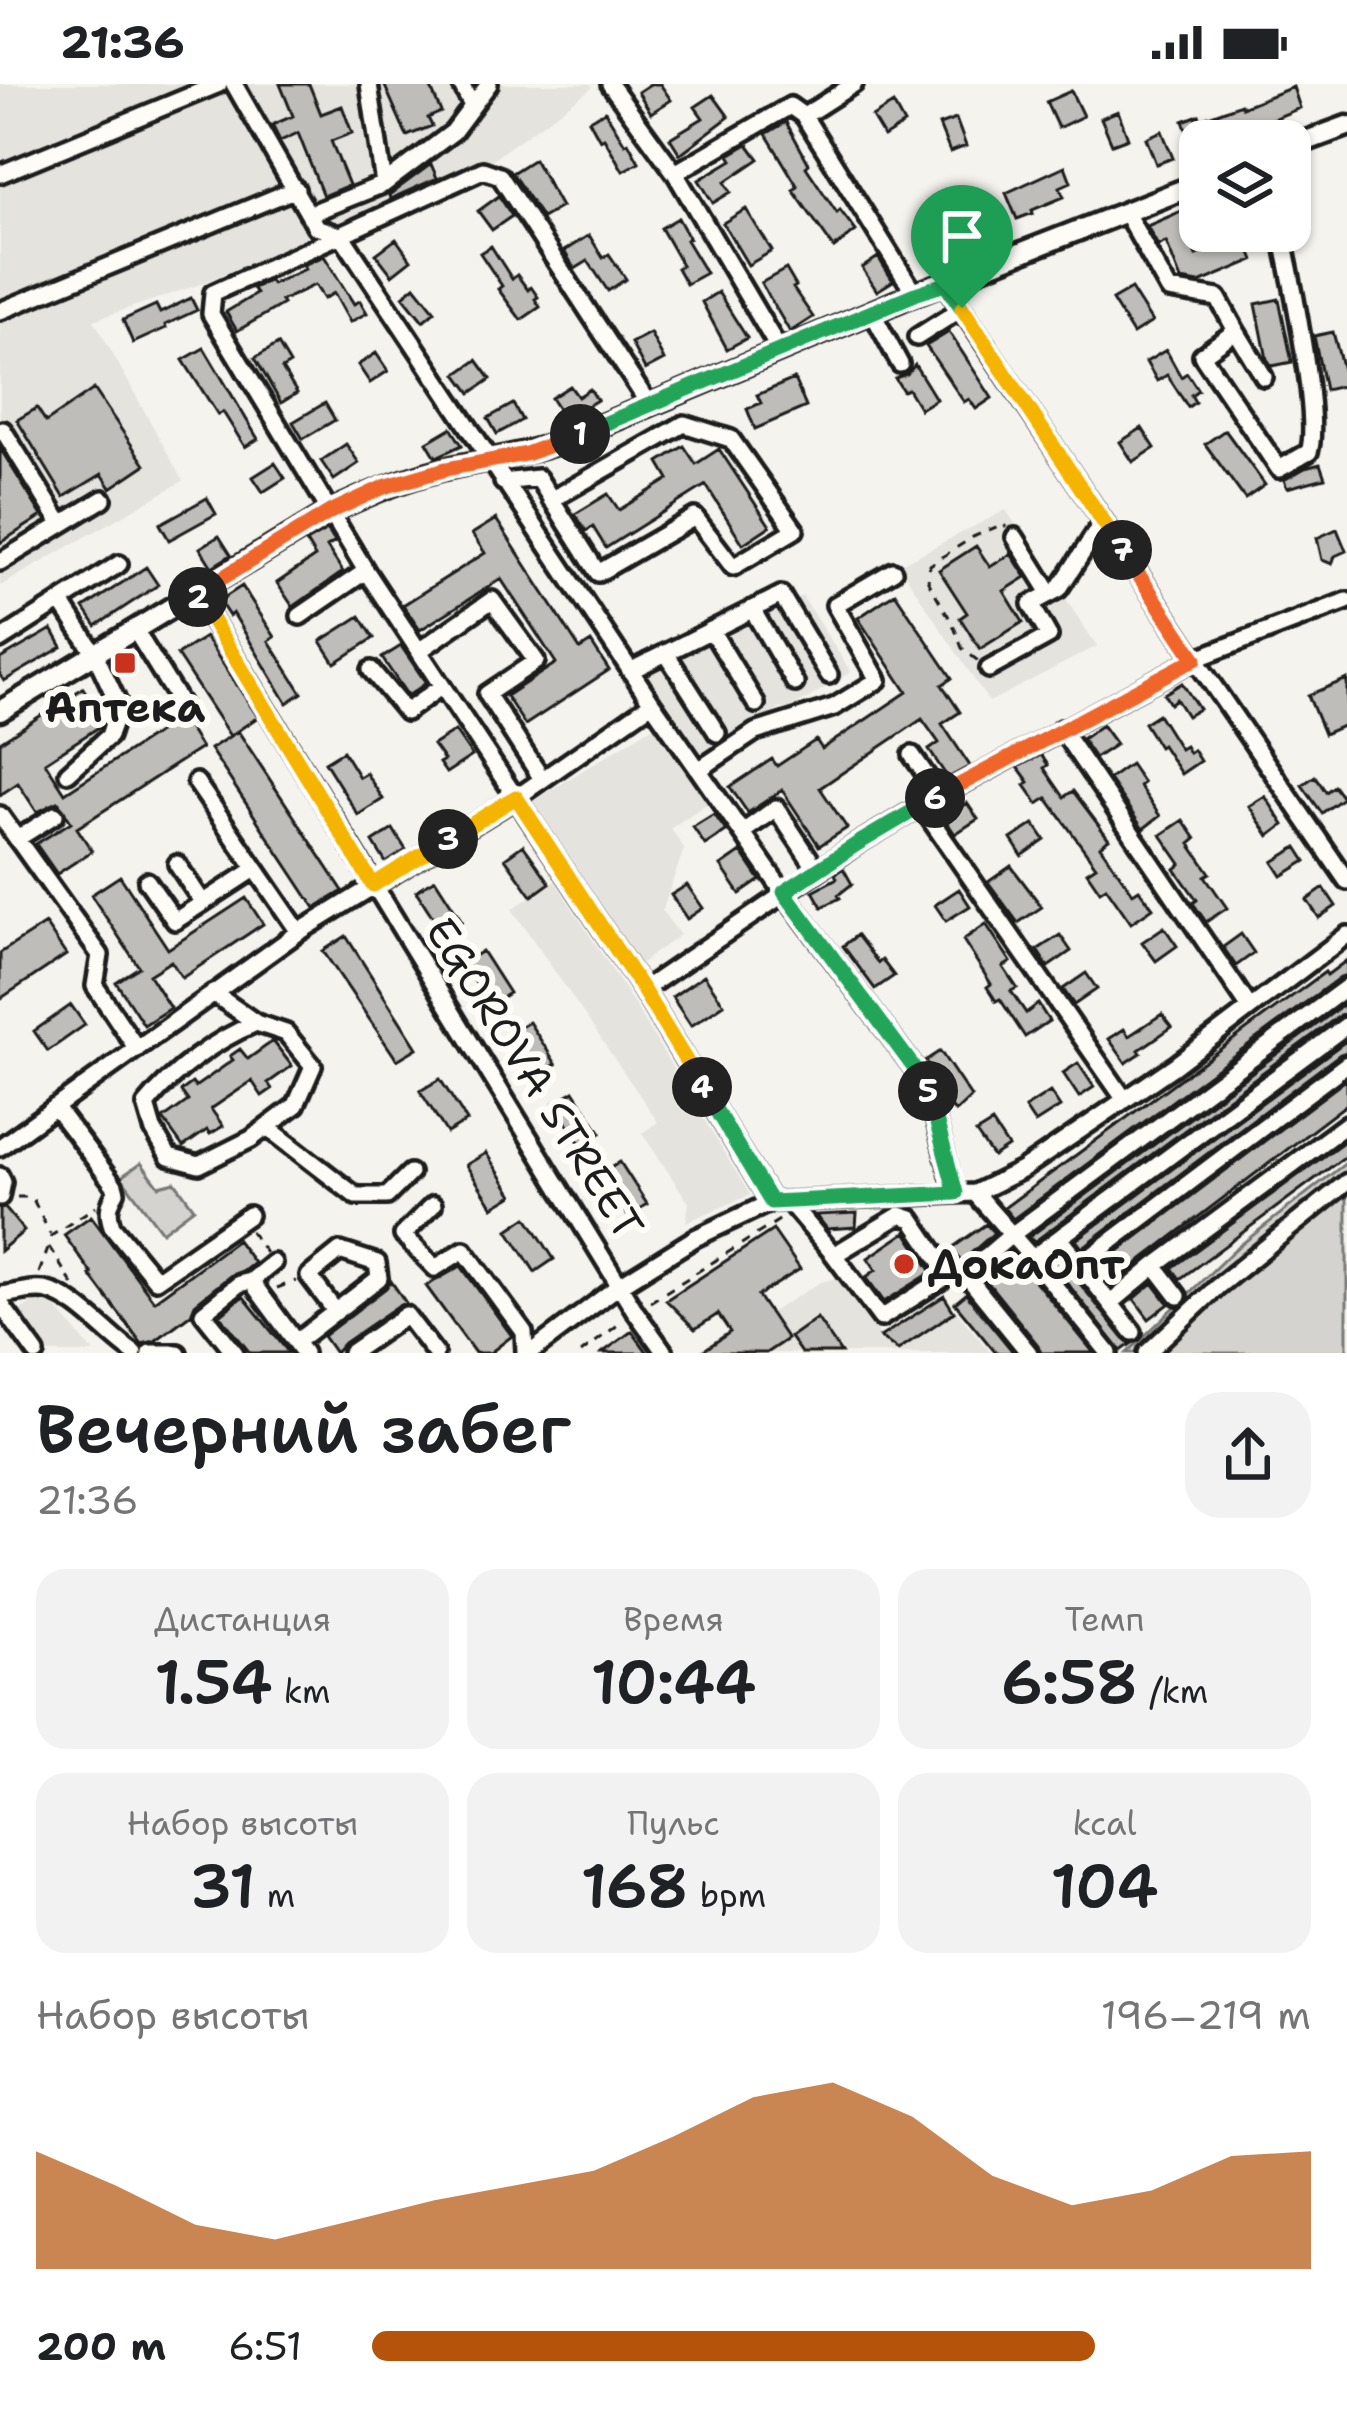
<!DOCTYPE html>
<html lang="ru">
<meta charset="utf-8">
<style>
:root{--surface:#fff;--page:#f2f2f2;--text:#202124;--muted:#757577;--accent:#b45309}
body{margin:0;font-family:"Shantell Sans",sans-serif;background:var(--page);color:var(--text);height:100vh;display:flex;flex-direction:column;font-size:45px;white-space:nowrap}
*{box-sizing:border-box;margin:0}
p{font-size:39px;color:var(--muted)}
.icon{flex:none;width:66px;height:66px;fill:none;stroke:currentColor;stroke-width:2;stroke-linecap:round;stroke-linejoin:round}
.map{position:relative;height:1269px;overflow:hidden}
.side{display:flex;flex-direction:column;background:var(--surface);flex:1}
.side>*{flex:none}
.tools{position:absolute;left:1179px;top:36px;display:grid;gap:24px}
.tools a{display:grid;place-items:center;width:132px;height:132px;border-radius:24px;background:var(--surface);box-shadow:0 3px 9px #0004;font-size:60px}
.pin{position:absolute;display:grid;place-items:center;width:102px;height:102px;color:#fff;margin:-123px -51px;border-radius:50% 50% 50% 0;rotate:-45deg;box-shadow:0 0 12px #0007}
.pin .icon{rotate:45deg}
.km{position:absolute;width:60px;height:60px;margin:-30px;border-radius:50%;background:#222;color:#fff;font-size:33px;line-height:60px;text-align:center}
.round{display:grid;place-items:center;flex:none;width:126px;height:126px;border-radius:36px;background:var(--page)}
.summary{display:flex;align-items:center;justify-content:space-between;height:204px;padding:0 36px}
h1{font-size:66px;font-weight:600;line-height:90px}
.figures{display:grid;grid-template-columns:repeat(3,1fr);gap:18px;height:204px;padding:12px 36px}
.figures div{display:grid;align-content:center;border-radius:30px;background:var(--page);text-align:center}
.figures b{font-size:60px;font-weight:600}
.figures small{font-size:33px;font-weight:400}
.figures p{font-size:33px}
.chart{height:336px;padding:24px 36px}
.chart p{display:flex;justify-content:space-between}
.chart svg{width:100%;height:216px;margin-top:12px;fill:var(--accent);opacity:.7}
ul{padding:0 36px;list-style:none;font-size:39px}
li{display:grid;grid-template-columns:192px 144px 1fr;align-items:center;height:90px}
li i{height:30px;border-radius:15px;background:var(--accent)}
.status{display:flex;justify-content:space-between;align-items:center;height:84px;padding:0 60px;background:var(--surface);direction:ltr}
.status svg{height:33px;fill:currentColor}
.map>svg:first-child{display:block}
</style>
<div class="status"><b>21:36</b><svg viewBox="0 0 49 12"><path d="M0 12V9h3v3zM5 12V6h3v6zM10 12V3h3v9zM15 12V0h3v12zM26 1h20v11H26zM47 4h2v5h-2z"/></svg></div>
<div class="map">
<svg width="1347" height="1269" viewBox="0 0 1347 1269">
<rect width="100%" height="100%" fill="#f4f3ee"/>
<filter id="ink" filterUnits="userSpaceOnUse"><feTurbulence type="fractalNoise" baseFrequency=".00833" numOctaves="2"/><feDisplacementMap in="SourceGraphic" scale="24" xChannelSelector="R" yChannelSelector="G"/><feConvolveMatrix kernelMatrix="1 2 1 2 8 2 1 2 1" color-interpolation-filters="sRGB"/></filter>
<g filter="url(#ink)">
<path fill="#e4e3de" d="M0,0H590L593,3L493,75L195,202L94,236L183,397L0,502Z
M1006,426L1097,562L989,618L899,481Z
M802,512L851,588L787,627L781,624L702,676L684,655L645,595L648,590Z
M654,642L712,716L671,744L684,765L662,827L680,851L638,881L529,720Z
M555,797L630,914L750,1111L686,1138L689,1119L642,1049L658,1038L512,825Z
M841,1193L880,1252L944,1212L991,1269H710L707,1264L739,1242L763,1219L770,1229L821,1198Z
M46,1211L94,1269H50L18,1228Z"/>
<path fill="#d4d3cf" stroke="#787876" stroke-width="3" d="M1347,1078V1269H1127L1234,1166Z
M141,1079L159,1102L175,1098L194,1124L162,1148L121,1093Z"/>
<path fill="#bebdba" stroke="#1c1c1c" stroke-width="3" d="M280,0H309L321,30L342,22L352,49L331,57L349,101L323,112L298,49L280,57L272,41L293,32Z
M384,0H429L441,28L428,34L432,42L407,52Z
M650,0H660L671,16L651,29L638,8Z
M1293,3L1300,24L1259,41L1258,38L1207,57H1200L1199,79L1183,37L1199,31L1201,35L1241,20L1242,23Z
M1071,7L1083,32L1058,44L1046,18Z
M713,11L729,33L680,70L670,54L703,34L695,23Z
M893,20L904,40L884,53L872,33Z
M605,27L625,60L628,58L639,78L623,87L604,54L600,56L589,36Z
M1118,27L1128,54L1112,60L1101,34Z
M956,35L966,62L950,68L939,41Z
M786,38L809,80L806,83L837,129L840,126L856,147L834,164L793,106L798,103L766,50Z
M1162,47L1173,74L1156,80L1146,54Z
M748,60L759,75L725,98L731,108L713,119L699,96L732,76L729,71Z
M534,75L561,123L542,134L512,89Z
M431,80L437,94L390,115L389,111Z
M1065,82L1071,98L1060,103L1064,113L1032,126L1033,129L1017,135L1006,109Z
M499,112L512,132L492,146L478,127Z
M987,117L996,141L954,155L943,129L959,122L961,128Z
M1191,123L1200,143L1187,149L1196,171L1221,161L1218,154L1234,147H1242L1254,176L1199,199L1181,196L1166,158L1158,162L1147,142Z
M746,125L772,167L748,181L723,139Z
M678,134L689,154L686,156L706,189L686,200L677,184L682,181L661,144Z
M589,151L603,174L609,170L626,195L608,207L588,177L575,185L564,167Z
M396,155L411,176L392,191L376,170Z
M491,162L512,195L517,191L528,206L531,203L538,213L535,215L540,223L521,236L498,205L502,202L480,169Z
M324,172L354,220L360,217L367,229L350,238L334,209L324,215L315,201L281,217L283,220L237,247L226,228L256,210L253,204L269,197L272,200L305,185L303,181Z
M878,173L893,197L877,207L862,184Z
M786,185L796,202L793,204L813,233L790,248L761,199Z
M415,202L435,227L423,237L403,212Z
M1131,205L1152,238L1133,250L1112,216Z
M718,208L747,254L727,265L702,218Z
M191,214L197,226L165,241L166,244L133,259L123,236L156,221L160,229Z
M1279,215L1292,278L1272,282L1267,275L1256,220Z
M949,248L992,314L976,325L969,315L964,318L926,262Z
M1333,248L1347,301L1325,306L1314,252Z
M650,249L664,276L645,286L631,259Z
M278,260L290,280L282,285L297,309L281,319L255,274Z
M204,264L258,355L245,363L223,328L218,331L183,276Z
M1166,266L1181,293L1187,289L1198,306L1191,311L1195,318L1188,323L1167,291L1157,297L1146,278Z
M376,269L388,287L370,299L358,281Z
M477,276L491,295L471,309L457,290Z
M915,281L936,315L920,325L908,305L903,307L895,294L907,290Z
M794,295L806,323L755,345L747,325L761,319L757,311Z
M570,302L578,313L590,305L597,316L565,336L551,314Z
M94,305L145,381L111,404L102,390L64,413L17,336L37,324L46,338Z
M325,319L335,336L303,355L293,338Z
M513,320L522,336L497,350L488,334Z
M451,344L462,361L436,373L427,358Z
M1142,344L1155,364L1133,378L1120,358Z
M1225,346L1265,401L1245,415L1205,360Z
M346,360L359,379L334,396L321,377Z
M684,362L696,380L719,365L770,442L743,460L706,401L606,464L593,443L586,447L575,430L608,410L619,426L669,395L659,378Z
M0,364L42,432L0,459Z
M275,379L285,394L263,408L253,393Z
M1320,380L1325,394L1287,404L1284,396L1305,384Z
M207,414L216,430L169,456L160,440Z
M496,435L580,565L591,558L609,586L525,641L506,612L556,579L501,495L420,546L403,521L485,469L472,450Z
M1337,445L1346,467L1335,472L1332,480L1322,476L1317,454Z
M327,446L335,458L327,463L343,488L293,523L277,499L315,473L306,458Z
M219,452L231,471L212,483L200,464Z
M976,462L990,483L1011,470L1026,493L1004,507L1023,538L980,565L960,534L967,529L939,486Z
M146,483L158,501L96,542L84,524Z
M242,502L275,553L269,557L302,609L287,619L233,529L229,532L219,517Z
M895,509L952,594L942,601L960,628L942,640L970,682L948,694L929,666L939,659L922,635L820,704L847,744L819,762L782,706L748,729L730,703L772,675L777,682L816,656L822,665L907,608L858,534Z
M360,532L374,554L335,579L321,557Z
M52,545L62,563L4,597L0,591V575Z
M205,553L258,633L230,652L177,571Z
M401,562L426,599L408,612L382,574Z
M1347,595V640L1324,650L1308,611Z
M1182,599L1199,625L1187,632L1176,615L1170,620L1164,610Z
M83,604L102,634L99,643L45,678L65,709L177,636L185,639L201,664L77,744L92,767L57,790L36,760L71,738L58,718L37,728L18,699L0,711V658Z
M1158,630L1180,665L1185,662L1189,669L1193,666L1200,677L1181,690L1162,661L1159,663L1144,639Z
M1102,641L1116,660L1095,674L1082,655Z
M238,647L343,807L315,824L210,665Z
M455,647L472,672L446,689L439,679L444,676L433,661Z
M343,667L359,693L366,689L383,715L358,731L325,678Z
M1041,671L1048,681L1044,684L1064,713L1073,707L1109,755L1100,762L1133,809L1139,805L1153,824L1131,839L1106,803L1100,807L1087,788L1096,782L1047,714L1038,720L1025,701L1029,698L1018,683Z
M1130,680L1143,699L1139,702L1160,732L1143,745L1109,695Z
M1315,692L1326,708L1334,702L1343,714L1322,729L1302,701Z
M1265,712L1284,741L1269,752L1249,722Z
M967,719L978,735L955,750L944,734Z
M714,730L726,747L705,761L693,743Z
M1183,736L1196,755L1190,760L1210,789L1205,792L1227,824L1206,838L1193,819L1197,816L1175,785L1181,780L1161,751Z
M1034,740L1045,756L1022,772L1011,755Z
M393,745L406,766L386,779L373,758Z
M523,761L550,799L532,812L505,774Z
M1297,763L1306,777L1282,792L1273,778Z
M741,768L760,796L740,810L721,782Z
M1011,782L1042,823L1018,839L988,798Z
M843,784L852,800L838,811L840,814L822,823L813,807L837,794L835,790Z
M120,792L168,865L246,814L263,840L182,894L171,877L149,891L170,924L144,941L116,898L139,883L91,811Z
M435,795L462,837L443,849L416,807Z
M687,801L703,824L687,835L671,811Z
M1324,804L1336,822L1319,834L1307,816Z
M959,805L970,822L946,837L935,821Z
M45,840L66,871L0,915V869Z
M986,840L1011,878L1003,883L1017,904L1011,907L1026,929L1038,920L1049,937L1025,953L1000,915L996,917L987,903L991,900L963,856Z
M1164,843L1177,862L1156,877L1142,858Z
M1241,850L1254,869L1236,882L1223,863Z
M857,851L878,879L882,876L894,892L875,905L843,862Z
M1060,851L1071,867L1048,883L1037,866Z
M346,852L417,964L397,976L323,867Z
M482,867L509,909L490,921L463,879Z
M1347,876V891L1340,893L1013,1135L1004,1124L1325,888L1327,891Z
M1086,889L1097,905L1074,921L1063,905Z
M704,891L724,920L691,942L672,913Z
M71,921L85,941L48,967L34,947Z
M1343,921L1347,929L1340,931L1034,1158L1029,1153Z
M1162,930L1172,943L1139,966L1141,969L1126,979L1109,955L1124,945L1129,952Z
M529,938L556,980L536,992L509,950Z
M1347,956V968L1340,970L1082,1164L1076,1156Z
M273,957L292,982L268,999L272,1005L262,1012L252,997L211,1025L223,1042L210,1050L207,1046L183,1063L163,1035L188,1017L181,1007L192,999L195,1003L233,976L230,972L240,965L248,975Z
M940,967L971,1013L955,1028L947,1017L949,1010L925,977Z
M1078,979L1094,1003L1079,1013L1063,989Z
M440,995L467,1037L447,1049L420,1007Z
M1347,995V1020L1143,1175L1119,1196L1118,1194L1110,1200L1097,1183Z
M574,1007L601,1049L581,1061L554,1019Z
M1050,1008L1060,1023L1035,1039L1025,1024Z
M992,1039L1008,1063L993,1073L976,1049Z
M1347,1055V1071L1180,1195L1172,1184Z
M486,1069L513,1111L493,1123L466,1081Z
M620,1078L647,1120L628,1132L601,1090Z
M5,1124L24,1147L0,1167V1125Z
M857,1129L856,1143L827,1145L816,1131Z
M91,1132L154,1217L237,1156L254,1179L245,1186L231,1191L195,1220L191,1230L155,1257L142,1260L90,1191L92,1190L64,1151Z
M527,1133L554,1175L535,1188L508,1146Z
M986,1140L994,1149L961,1178L952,1164Z
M773,1146L800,1185L758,1212L787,1255L766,1269H700L730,1248L718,1230L695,1245L666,1216Z
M906,1148L932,1188L884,1218L866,1193L876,1186L868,1174Z
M1010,1167L1023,1182L1094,1269H1041L1038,1261L985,1195L983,1190Z
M1057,1171L1124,1255L1131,1260L1121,1267L1049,1176Z
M461,1182L512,1252L490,1269H475L426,1202Z
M391,1197L406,1219L399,1221L344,1259L335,1269L323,1252L386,1204Z
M1153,1199L1169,1220L1149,1235L1134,1215Z
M966,1210L1014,1269H996L955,1219Z
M243,1212L289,1269H250L220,1231Z
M944,1212L954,1228L898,1266L880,1253Z
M817,1234L841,1269H801L790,1253Z
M632,1247L648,1269H602Z"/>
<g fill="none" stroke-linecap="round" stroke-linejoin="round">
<g stroke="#1c1c1c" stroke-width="24">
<path id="minor" d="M234,0L316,143L342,152L652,619L784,809L926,1000L955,1109
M369,0L384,100
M461,0L472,22
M610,0L675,89L780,267
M804,32L915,210
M675,89L790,22L804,32L854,0
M0,90L219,0
M1126,129L1169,206L1218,214L1236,247L1202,271L1279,385L1309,368C1321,335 1290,187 1281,147
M309,130L384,100L453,48L489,0
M945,200L1195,575L1347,797
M0,227L296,105
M872,228L900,280
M1236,247L1264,293
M917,253L961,225
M650,322L500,92L483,86L213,209L211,230L366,487L643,906L771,1118
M3,346L61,440
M503,398L538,394L598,489L695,433L733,483L795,446L731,355L684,340L551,416
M1015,453L1050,509
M0,478L103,415
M196,510L635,1227L665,1269
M61,518L95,570L119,621L109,652L68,689
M752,525L795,599
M300,532L366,487
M135,546L185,627
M711,546L756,620
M0,556L119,480
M419,567L492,516L536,577L487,610L542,695
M666,569L717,649
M989,585L1049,552L1031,520L1059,505L1103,437
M371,586L406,628L442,602
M630,587L781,511L829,591
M1061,645L1250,924
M912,671L940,711
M700,685L755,648L834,623L878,596L835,521L893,487
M196,698L299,848
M921,722L1125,1016
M0,731L100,871L95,902L137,965
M743,748L776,724L811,777
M17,755L55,731
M177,780L203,819
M147,797L175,837L255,785
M643,906L857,760L921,722L1195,575L1347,517
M213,909L256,939L286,949L313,982L296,1021L251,1055L199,1081L169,1073L153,1045L146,1021C174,986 215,956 256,939
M55,1023L114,1101L116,1108C109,1120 107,1128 112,1142L156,1196L249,1131
M267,1043L356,1112H387L410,1089
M0,1063L299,848L516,714L652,619
M0,1092L3,1098L0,1113
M975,1109L1032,1174L1347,941
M788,1117L834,1171L881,1234L943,1195L945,1184L912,1135L900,1131L834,1171
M433,1121L403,1151L435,1184L464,1166L524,1248L525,1269
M1059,1154L1133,1248
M1032,1174L1109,1269
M1081,1180L1347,980
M1155,1182L1178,1212
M251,1197L304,1269
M0,1211C15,1210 33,1203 48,1207C79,1215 108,1252 134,1269
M0,1219L36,1269
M1111,1219L1155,1182L1347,1040
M296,1258L379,1194L377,1179L340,1167L309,1192L336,1228
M150,1269H178
M235,1269L203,1229L239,1200L251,1197L273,1179
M351,1269L406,1231L435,1269
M530,1269L620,1201L695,1154L771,1118L975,1109L1022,1086L1174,982L1347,851
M1029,1269L970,1196L969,1187L1010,1152L1347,903
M1147,1269L1217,1203L1347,1098"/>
</g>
<g stroke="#1c1c1c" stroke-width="27">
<path id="major" d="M1290,63L1347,42
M0,627L330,428C367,410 404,395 444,385C485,376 524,371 564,357L915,210L1200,99"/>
</g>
<path stroke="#1c1c1c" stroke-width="3" stroke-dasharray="9 9" stroke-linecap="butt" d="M978,577L962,564L953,540L928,497L930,481L973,453L1003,440L1006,443
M17,1113H32L50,1150
M250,1147L266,1169
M39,1189L48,1165
M73,1201L49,1163L51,1152L96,1122
M277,1204L296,1197
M650,1218L784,1133
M493,1267L494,1269
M581,1269L623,1237"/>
<use href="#minor" stroke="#fdfcf7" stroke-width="15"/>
<use href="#major" stroke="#fdfcf7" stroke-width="18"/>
</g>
</g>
<g fill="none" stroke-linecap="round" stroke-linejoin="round" filter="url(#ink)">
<g stroke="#fff" stroke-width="24">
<path id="split-1" d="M580,350L915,210L945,200L962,224"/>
</g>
<g stroke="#fff" stroke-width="24">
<path id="split-2" d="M198,513L196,510L330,428L384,403L446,385L526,370L580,350"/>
</g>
<g stroke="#fff" stroke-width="24">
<path id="split-3" d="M198,513L373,801L448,755"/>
</g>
<g stroke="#fff" stroke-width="24">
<path id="split-4" d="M448,755L516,713L643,906L702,1003"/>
</g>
<g stroke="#fff" stroke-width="24">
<path id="split-5" d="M702,1003L771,1118L956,1109L928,1007"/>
</g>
<g stroke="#fff" stroke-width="24">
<path id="split-6" d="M928,1007L926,1000L784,808L857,760L935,714"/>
</g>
<g stroke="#fff" stroke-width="24">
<path id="split-7" d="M935,714L1195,575L1122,466"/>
</g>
<g stroke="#fff" stroke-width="24">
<path id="split-8" d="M962,224L1122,466"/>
</g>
<use href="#split-1" stroke="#22a559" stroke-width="15"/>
<use href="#split-2" stroke="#f0652b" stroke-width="15"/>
<use href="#split-3" stroke="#f5b400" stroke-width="15"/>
<use href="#split-4" stroke="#f5b400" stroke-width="15"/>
<use href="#split-5" stroke="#22a559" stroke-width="15"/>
<use href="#split-6" stroke="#22a559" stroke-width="15"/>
<use href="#split-7" stroke="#f0652b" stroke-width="15"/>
<use href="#split-8" stroke="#f5b400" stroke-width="15"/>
</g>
<g fill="#c8321e" stroke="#fdfcf7" stroke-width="4.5">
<rect x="113" y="567" width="24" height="24" rx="6"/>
<circle cx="904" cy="1180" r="12"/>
</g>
<g text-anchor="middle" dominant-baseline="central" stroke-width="12" stroke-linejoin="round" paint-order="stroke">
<g font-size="42" font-weight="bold" fill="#1c1c1c" stroke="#fdfcf7">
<text x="125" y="623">Аптека</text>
<text x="928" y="1180" text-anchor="start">ДокаОпт</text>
</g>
<g font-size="42" fill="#1c1c1c" stroke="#fdfcf7">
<text transform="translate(535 994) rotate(58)">EGOROVA STREET</text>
</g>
</g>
</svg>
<div class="tools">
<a><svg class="icon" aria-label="layers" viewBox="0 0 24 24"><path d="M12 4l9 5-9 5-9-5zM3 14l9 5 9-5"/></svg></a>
</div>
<div class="pin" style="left:962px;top:224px;background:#1e9e55"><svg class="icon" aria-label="arrive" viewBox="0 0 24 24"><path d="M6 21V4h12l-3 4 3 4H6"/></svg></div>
<b class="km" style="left:580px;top:350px">1</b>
<b class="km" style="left:198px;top:513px">2</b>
<b class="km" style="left:448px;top:755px">3</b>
<b class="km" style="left:702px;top:1003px">4</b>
<b class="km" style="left:928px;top:1007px">5</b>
<b class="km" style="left:935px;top:714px">6</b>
<b class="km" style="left:1122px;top:466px">7</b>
</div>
<section class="side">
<div class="summary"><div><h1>Вечерний забег</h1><p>21:36</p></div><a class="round"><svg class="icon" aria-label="share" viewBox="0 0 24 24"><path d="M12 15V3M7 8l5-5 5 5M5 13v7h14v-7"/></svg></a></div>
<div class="figures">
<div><p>Дистанция</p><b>1.54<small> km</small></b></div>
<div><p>Время</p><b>10:44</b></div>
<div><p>Темп</p><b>6:58<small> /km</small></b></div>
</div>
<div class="figures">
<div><p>Набор высоты</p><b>31<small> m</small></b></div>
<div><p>Пульс</p><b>168<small> bpm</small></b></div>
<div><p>kcal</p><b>104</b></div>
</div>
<div class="chart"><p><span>Набор высоты</span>196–219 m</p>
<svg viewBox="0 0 160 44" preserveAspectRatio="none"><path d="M0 44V20L10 27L20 35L30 38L40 34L50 30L60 27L70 24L80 17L90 9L100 6L110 13L120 25L130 31L140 28L150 21L160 20V44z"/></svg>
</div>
<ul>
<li><b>200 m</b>6:51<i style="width:77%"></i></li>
</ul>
</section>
